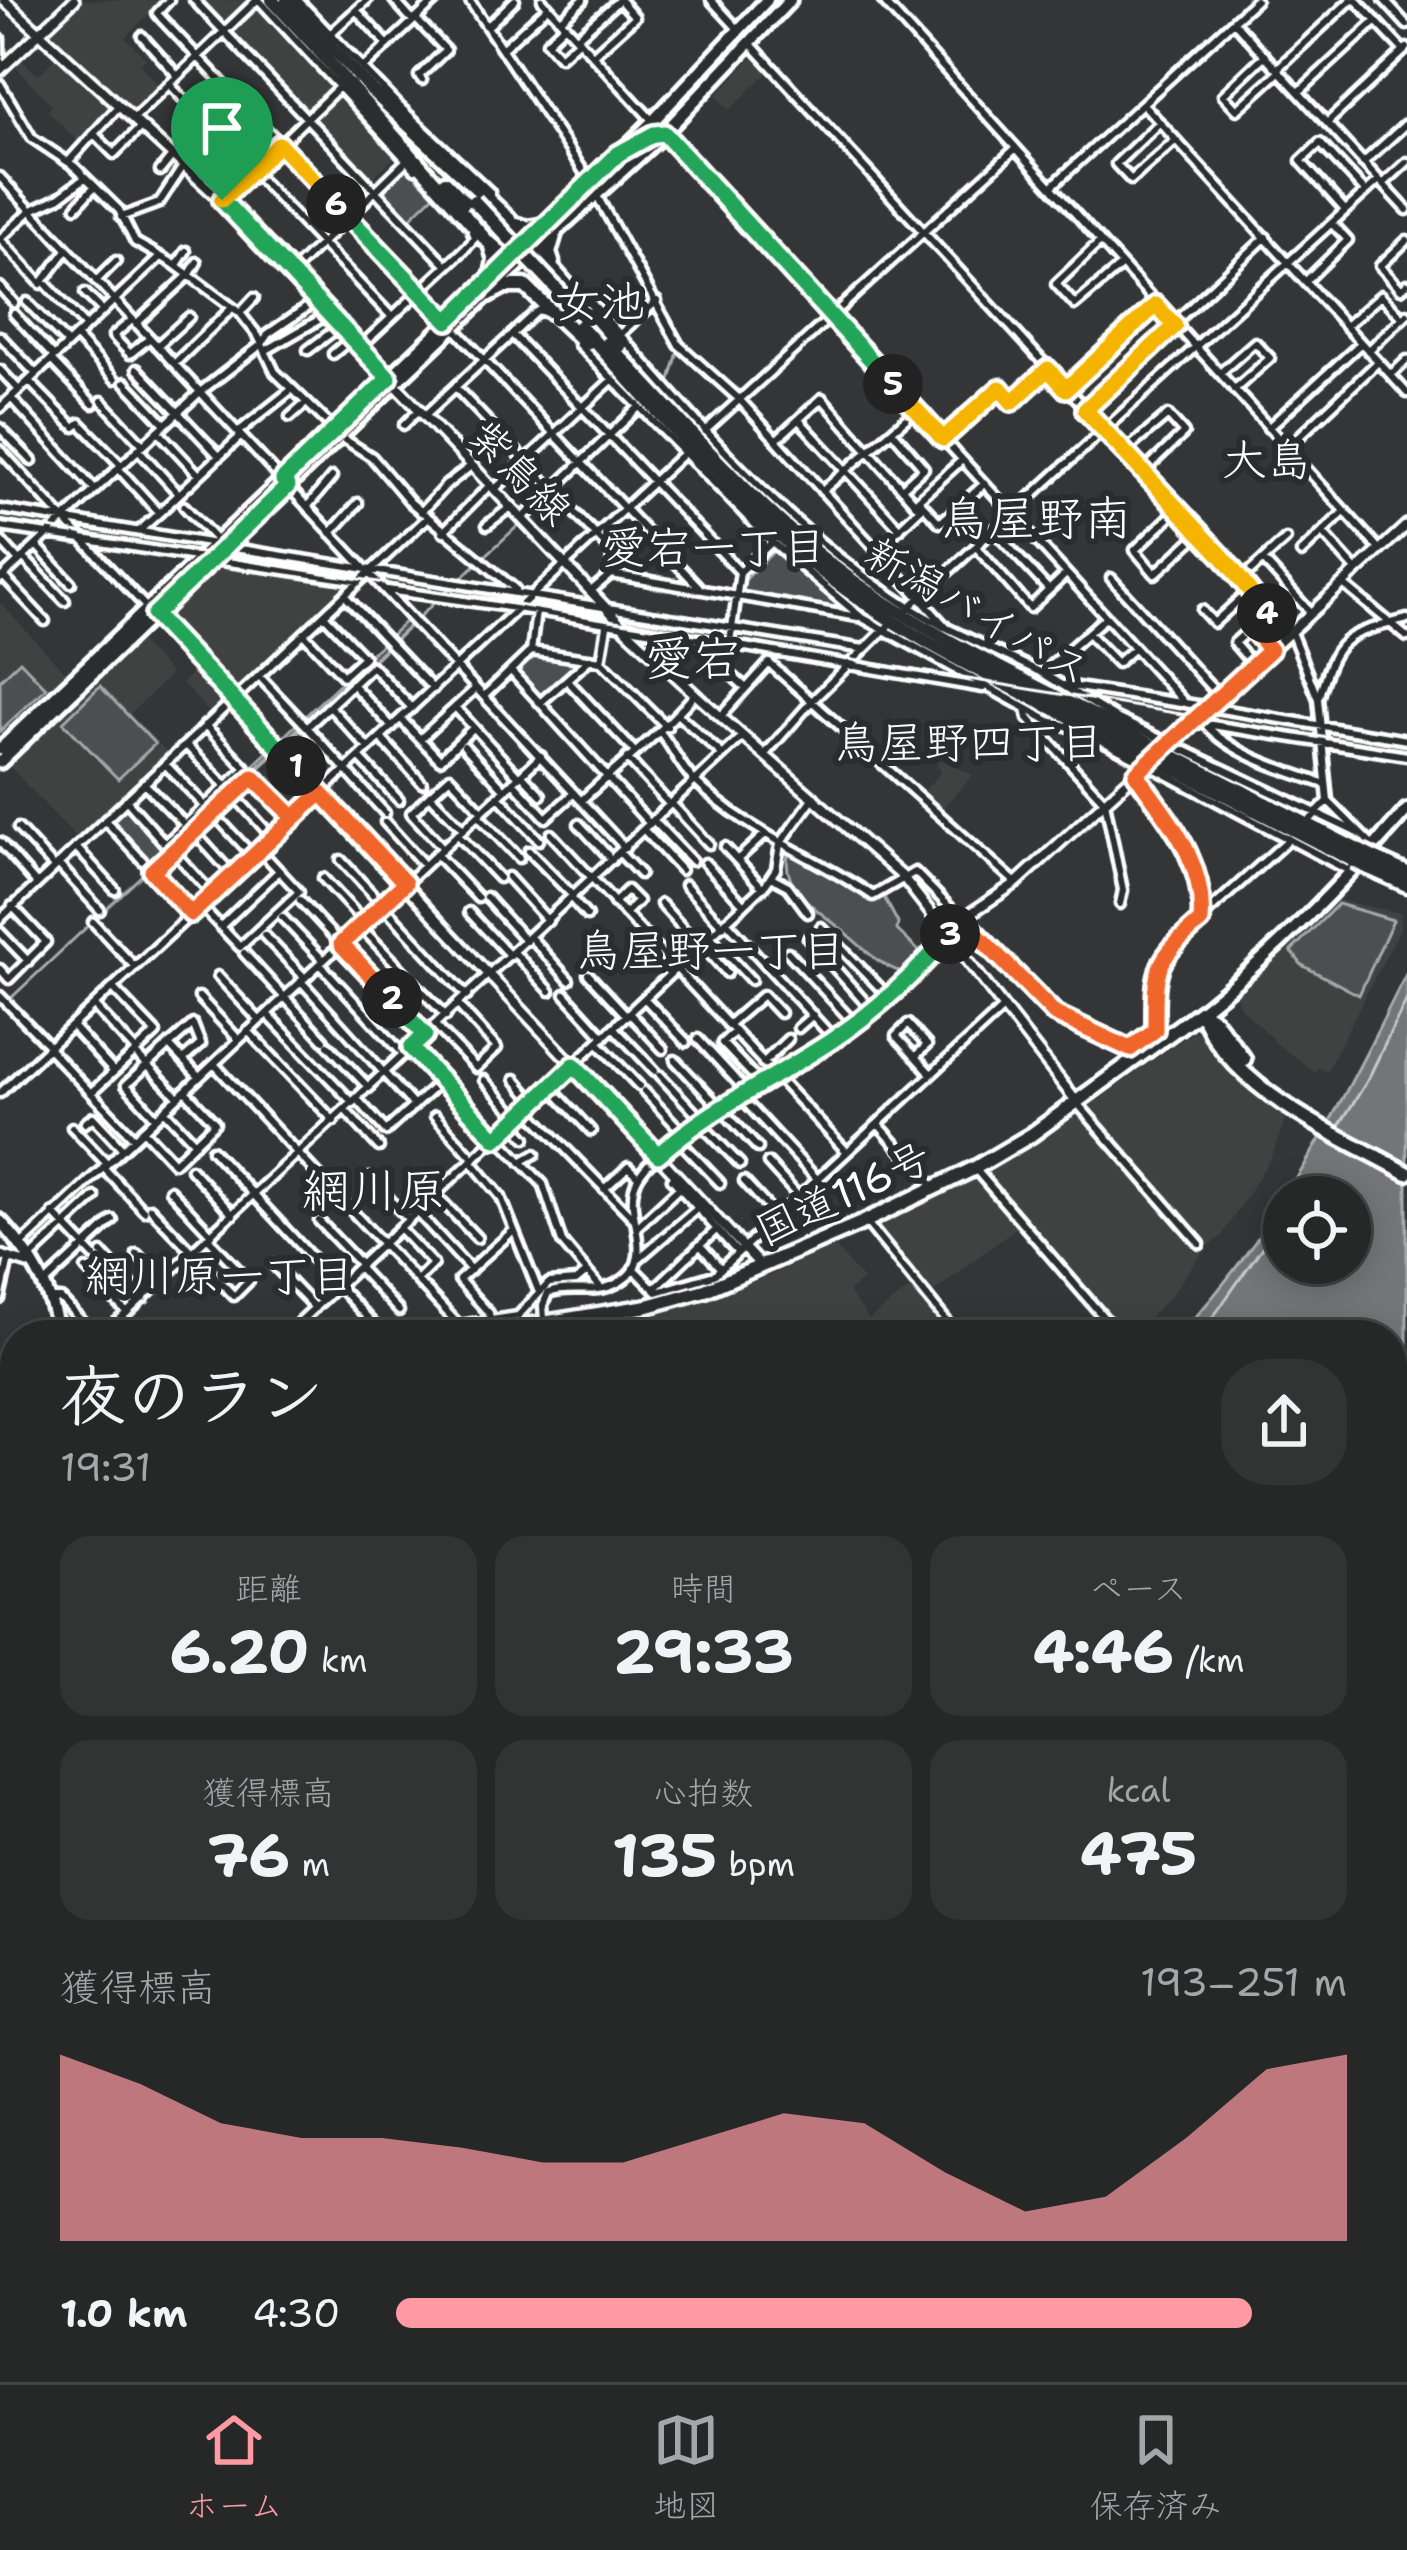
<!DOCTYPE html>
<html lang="ja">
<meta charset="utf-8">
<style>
:root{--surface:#262828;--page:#323434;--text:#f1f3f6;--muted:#a4a6a8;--line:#424445;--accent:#ff9aa2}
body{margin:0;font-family:"Shantell Sans","Klee One",sans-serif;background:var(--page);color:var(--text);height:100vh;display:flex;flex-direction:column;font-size:45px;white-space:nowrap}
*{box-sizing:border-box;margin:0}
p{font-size:39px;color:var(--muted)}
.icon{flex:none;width:66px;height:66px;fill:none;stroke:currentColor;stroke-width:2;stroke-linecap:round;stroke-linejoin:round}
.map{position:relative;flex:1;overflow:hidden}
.sheet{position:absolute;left:0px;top:1320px;width:1407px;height:1062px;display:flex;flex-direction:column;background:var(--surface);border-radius:48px 48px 0 0;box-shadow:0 6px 30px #0003,0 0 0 3px var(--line)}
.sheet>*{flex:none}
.buttons{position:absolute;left:1263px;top:1176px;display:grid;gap:24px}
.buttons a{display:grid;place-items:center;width:108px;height:108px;border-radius:50%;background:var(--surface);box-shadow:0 6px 30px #0003,0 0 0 3px var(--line);font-size:60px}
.pin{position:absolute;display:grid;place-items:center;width:102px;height:102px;color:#fff;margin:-123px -51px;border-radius:50% 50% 50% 0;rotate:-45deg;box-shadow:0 0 12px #0007}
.pin .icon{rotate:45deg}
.km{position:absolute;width:60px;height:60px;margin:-30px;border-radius:50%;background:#222;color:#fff;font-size:33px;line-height:60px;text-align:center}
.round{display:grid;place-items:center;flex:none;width:126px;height:126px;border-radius:48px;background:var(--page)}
.head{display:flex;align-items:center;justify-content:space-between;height:204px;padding:0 60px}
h1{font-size:66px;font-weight:700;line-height:90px}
.metrics{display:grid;grid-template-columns:repeat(3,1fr);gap:18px;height:204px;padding:12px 60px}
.metrics div{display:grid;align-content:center;border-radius:30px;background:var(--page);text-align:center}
.metrics b{font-size:60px;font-weight:700}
.metrics small{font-size:33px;font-weight:400}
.metrics p{font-size:33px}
.chart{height:336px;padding:24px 60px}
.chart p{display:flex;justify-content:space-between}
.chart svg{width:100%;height:216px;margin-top:12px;fill:var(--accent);opacity:.7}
ul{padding:0 60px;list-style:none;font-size:39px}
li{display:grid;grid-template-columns:192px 144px 1fr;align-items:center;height:90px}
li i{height:30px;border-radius:15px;background:var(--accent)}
.tabs{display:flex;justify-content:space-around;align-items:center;height:168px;border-top:3px solid var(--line);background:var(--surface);font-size:33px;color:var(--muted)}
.tabs a{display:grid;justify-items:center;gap:6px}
.tabs .current{color:var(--accent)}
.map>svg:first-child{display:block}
</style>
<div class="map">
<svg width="1407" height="2382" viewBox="0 0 1407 2382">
<rect width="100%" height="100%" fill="#333536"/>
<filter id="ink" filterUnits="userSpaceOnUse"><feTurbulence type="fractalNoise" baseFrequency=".00833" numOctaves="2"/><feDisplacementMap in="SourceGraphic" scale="24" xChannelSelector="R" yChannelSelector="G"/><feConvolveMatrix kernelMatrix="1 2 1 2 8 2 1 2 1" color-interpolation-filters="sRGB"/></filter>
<g filter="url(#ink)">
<path fill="#404243" d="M82,0H164L125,37L146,59L140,65L159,85L130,113L49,36L50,29Z
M197,0H256L397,154L369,182Z
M756,53L771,69L730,110L716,96Z
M57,56L112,110L80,143L48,111L52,105L13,64L20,58L38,75Z
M217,563L350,585L235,696L161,618L160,613Z
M0,603L66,673L0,738Z
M139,641L171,674L130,714L169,754L79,841L8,765Z
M199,666L230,700L213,716L182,683Z
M940,759L973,775L939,812L919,796L942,771L936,765Z
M1337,900L1401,913L1400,929L1326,1072L1318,1068L1315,1072L1277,1044L1238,1004L1237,996Z
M1194,1031L1210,1037L1247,1083L1287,1115L1272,1156L1221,1237L1207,1247L1170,1296L1133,1335H1120L983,1172L1014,1158L1075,1117Z
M977,1177L1019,1225L930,1295L875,1228Z
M833,1245L863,1280L848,1292L869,1319L914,1286L953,1335H630L627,1321L664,1313L769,1276Z
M1407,2131V2247L1392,2239V2161Z
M578,2367H757L752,2382H641L642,2378L630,2372L625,2382H588L580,2376Z"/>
<path fill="#4c4f50" stroke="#a6a7a8" stroke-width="3" d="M407,167L434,195L407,221L380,193Z
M776,549L845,607L843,609L743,592L744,581Z
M408,619L412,624L284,745L279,741Z
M531,653L580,659L581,662L541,700L513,670Z
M20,661L46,688L0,731V680Z
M100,686L155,744L118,779L63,722Z
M273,747L277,752L152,866L109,820L125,803L166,846Z
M788,854L817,864L871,899L883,895L898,923L897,930L923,955L907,974C878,966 864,948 842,930C819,910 781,890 788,854Z
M1338,904L1393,920L1359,995L1302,965L1291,951Z"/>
<path fill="#737576" stroke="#abacad" stroke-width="3" fill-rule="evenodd" d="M1407,972V1348L1392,1368V1335H1179C1277,1232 1345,1098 1407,972ZM1284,1197H1350V1263H1284Z
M0,1677L15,1680V1873L0,1870Z
M61,2367H262L249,2382H48Z"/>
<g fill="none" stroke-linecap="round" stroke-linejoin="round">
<path stroke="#c7c8c8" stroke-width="3" d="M1339,1126L1367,1081L1407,999
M1196,1335L1216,1313L1284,1216"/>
<path stroke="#abacad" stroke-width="3" d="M465,0L490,36
M572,159L586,181
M668,331L678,352L670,380
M281,744L521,523
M9,1000L274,751
M1392,1649L1405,1651"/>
<g stroke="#fff" stroke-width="15">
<path id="minor" d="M169,0L157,13L161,18L448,321
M194,0L447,266
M259,0L415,169
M298,0L400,107L490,192V198
M394,0L413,21
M469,0L590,181
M542,0L1185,703L1407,740
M711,0L737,28
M882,0L1379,549
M1356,0L1404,51
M1384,0L1407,25
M356,10L388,45
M416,19L446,50L419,76L422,80
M561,20L583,0
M1233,21L1407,210
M565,25L547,42L560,57L579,40
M488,26L515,0
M330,34L367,0
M142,36L178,76
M577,37L619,0
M0,38V69
M750,43L1291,632L1318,699L1328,801L1374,847
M503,48L548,7
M593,55L635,17L620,0
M1265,55L1223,95L1237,110L1280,71
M364,67L436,0
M1278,68L1351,0
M0,84L32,138L74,166L119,210L135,242L174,264L240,313L258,336L275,372L335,430
M169,84L392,317
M1299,92L1376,21
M1143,104L1407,393
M133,119L257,0
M1160,122L1116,164L1131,180L1176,140
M1327,123L1407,48
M94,134L114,154L141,127
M69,161L119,106
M1363,163L1407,123
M160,171L173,155
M0,177L625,848
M1383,184L1407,162
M1051,187L1256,0
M597,196L679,345L739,399L947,628L1042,673L1114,717L1360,834
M222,201L340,86
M76,207L94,187
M1345,210L1301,161L1320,143L1365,191
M121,217L159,203L184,165
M0,239L30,211L58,198L85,178
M0,239L41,284L67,250
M1407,240L1380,266L1401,289L1407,284
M1100,242L1056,284L1075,305L1121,266
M177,265L186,251
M291,273L407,160
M96,281L116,261
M1306,281L1348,240L1333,224
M47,285L86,327
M0,287L14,303
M85,293L103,311
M584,300L591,302C699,423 799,549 944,627
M27,302L68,344
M240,313L254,298
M14,314L54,357
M132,320L113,336L130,354L150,338
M136,324L190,274L197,262
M1173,324L1266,237
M1346,326L1381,295L1403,318
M454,328L699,587
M512,334L740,572
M620,334L657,301
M0,336L36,374
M77,338L115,379
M578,344L772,542L861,617L1049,721L1084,731L1351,872
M157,346L189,317
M360,347L464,250L476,237L472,232
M308,350L340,326
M265,351L329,314
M1368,351L1407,314
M333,354L352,338
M51,360L93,404
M174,364L232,308
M137,369L219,456
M0,370L19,390
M1220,373L1255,342L1270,358L1234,390
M1391,375L1407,360
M29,381L71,424
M125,382L165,424
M456,388L612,552L611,574
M1066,389L1156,306
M11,398L95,490
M102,401L143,445
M0,408L159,258
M1085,409L1174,326
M425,415L535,313L540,310L548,314
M290,417L305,404
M799,420L900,529
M404,425L419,410
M75,427L80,423L121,465
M0,428L32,461
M1268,428L1361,343
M158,431L199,475
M705,431L1015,149
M238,432L291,390
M893,432L924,468L902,488
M341,437L372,457L410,502L515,589
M943,439L1000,388L1012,402L1049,369
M776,440L822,398L920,509L877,550
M1287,448L1378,362
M138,449L179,494
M0,450L82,539L202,558
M1124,452L1168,415L1184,433L1142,473
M962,460L918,500L940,523L984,484
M118,468L159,513L241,436
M495,489L613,379
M822,491L916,410
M184,506L216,540
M307,507L332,477
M0,509L215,544
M1177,510L1135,550L1155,574L1200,533
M421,512L446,485L471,466
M523,518L639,407
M487,525L512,506
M0,527L82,539L146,607
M139,531L159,513
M443,532L491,484
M995,532L1049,590
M331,533L358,503
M1323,533L1357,571
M0,540L19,561
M37,546L71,583
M228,547L864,649
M978,549L1030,608L1066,574
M1301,553L1345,511
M23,557L65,601
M215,560L360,581
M1263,560L1311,613
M3,576L45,621
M1111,578L1220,697
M0,579L200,392L262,344L268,334L316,301
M1241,580L1286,539
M1343,584L1407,637
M387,590L537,611L983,688
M592,590L611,574L858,617
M345,596L433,689
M907,609L1379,180
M1202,610L1214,623L1250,590
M1251,628L1271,650
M1088,633L1117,663L1134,648
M304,634L343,676L364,657L324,615
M531,651L601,661L667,727
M601,661L607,626
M1254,666L1234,643L1269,611
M511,671L540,703L590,659
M1042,673L1106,617
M259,676L306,726
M567,680L633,750
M352,684L392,727
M1064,685L1181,703
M746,688L726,670L740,572L772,542
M484,696L531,651L536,612
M1319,696C1337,633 1347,635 1407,619
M540,703L650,824
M330,707L368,748
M455,707L519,777
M1026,709L1028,718L1105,802L1123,890L1120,904
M677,714L723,755
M721,716L769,663L1016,883
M401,719L440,760L473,728
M1193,722L1407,756
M1206,725C1234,756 1287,771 1325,784
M661,733C673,748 680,766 693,779C747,833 812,855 873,896L915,872L1055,1014L1136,1056
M381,738L422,783
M420,739L475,689
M187,746L226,786
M464,746L505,790
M766,753L811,702L888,626
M359,757L399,800
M627,758L670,805
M166,765L205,806
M1136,774C1168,820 1206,861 1201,921
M522,775L541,795
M513,782L546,818L574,793
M144,783L185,825
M430,795L450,777L482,811
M235,796L273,838
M498,796L539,840
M126,800L165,844L246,768L205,725
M582,800C620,764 661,734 695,694
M672,804L709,844
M385,813L307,727L372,666L412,708
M215,815L253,856
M478,815L519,858
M1311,819L1328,801
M105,820L192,914
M654,821L692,861
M385,822L424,865
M579,824L612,860
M18,828L54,867
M644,830L681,870
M194,832L233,875
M457,834L499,878
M551,834L847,1152
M0,842L36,883
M76,847L115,890
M725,847L763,888
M443,848L411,813L430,795L463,829
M173,851L213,895
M529,851L573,896
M620,853L640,874
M436,854L478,898
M341,860L467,996
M737,860L763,836
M705,863L744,905
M58,864L100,910
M152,871L253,777L294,818
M508,877L548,921
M771,877L788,886L808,913
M323,878L364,922
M685,885L723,926
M486,897L526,941
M571,898L587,916
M300,900L425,1035
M614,903L627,890L638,901L625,914
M661,904L700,947
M201,906L240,947L299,892L260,850
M469,912L510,956
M282,917L323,960
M0,919L428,517
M93,922L135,967
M727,922L834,1039
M221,926L279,871
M360,926L446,1016
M821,927L888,996
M0,932L28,961
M264,935L305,978
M711,937L751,980
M531,938L569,980
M808,938L871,1009
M702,945L727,973
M514,952L550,991
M788,952L854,1023
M244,953L324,1040
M321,965L404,1055
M0,969L9,979L46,942L12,906
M588,974L627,1016
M218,976L259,1020
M301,981L414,1106
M565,994L604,1037
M0,996L50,1047
M199,997L239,1040
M645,999L686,1042
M94,1006L136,1051
M629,1013L663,1049
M268,1015L353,1103
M435,1025L476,1068L497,1048L458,1005
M728,1025L763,995L780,1013
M72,1026L113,1071
M614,1028L655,1071
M798,1028L813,1015
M248,1031L334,1121
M734,1032L722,1043L760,1083
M698,1039L747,1092
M598,1043L639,1086
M328,1045L369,1088
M48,1048L134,1138
M411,1048L543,1184L562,1242L600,1287
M1130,1049L1155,1030L1157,981L1169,947L1289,839
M135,1053L178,1097
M915,1057L927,1045L908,1024L896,1036L931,1074
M183,1060L201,1044L193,1024L169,1045L199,1077
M675,1060L758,1148
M763,1063L788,1039
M214,1064L459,1325L518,1316L549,1283L576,1281L587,1272
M660,1075L702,1120
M515,1079L535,1103
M484,1080L519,1118
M551,1088L591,1131
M644,1091L683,1133
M0,1093L684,453
M91,1093L156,1033L113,988
M740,1096L818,1180
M358,1100L386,1131L442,1080
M1077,1103L1200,1244
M164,1110L195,1143
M345,1110L379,1147
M528,1110L633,1218
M435,1116L474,1159
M156,1118L126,1085L169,1045
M699,1122L740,1164
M85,1123L93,1117L123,1149
M513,1123L526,1138
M878,1124L932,1185
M72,1127L107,1164
M143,1130L174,1163L215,1123L185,1091
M677,1138L720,1183
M212,1150L380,1331
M472,1162L501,1197L538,1290
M521,1162L535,1154
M768,1163L799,1197
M103,1167L144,1211
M191,1169L233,1215
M977,1171L1119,1335
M675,1175L672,1179L738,1253
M370,1178L409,1220
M744,1181L777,1217
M604,1189L628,1167L638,1177
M170,1190L212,1235
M436,1195L477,1238
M150,1208L234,1296L249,1281L208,1238
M417,1212L471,1270
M53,1213L94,1256
M319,1221L361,1265
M868,1224L958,1335
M638,1226L679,1188
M401,1230L433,1264L417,1280
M21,1245L541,756
M700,1245L721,1269
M102,1253L144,1298
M137,1254L162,1281
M30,1258L95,1197
M637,1260L698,1208
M274,1265L315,1308
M359,1268L399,1311
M633,1268L657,1292L714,1275L1002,1009
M86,1269L127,1313
M44,1284L113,1220
M654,1289L717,1229
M0,1299L9,1259
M51,1299H61L95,1335
M490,1320L489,1313L459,1280L514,1230
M544,1320L543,1305L548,1293C568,1285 592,1294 611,1286C661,1266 626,1222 634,1188C638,1173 650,1162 662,1152C711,1106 774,1077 830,1041C875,1012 912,976 947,937
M103,1335L743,736
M292,1335V1329L766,884L776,869L780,844L814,797
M399,1335L459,1325
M1392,1551L1407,1548
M1392,1652L1407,1654
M5,1662L15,1603
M1392,1752L1407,1741
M1392,1827L1407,1830
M1392,1916L1407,1921
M0,2010L15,2024
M1392,2018L1407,1989
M1392,2065L1407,2073
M1399,2069L1407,2053
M1392,2105L1407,2112
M1392,2150L1407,2122
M0,2177L15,2145
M0,2227L15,2233
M0,2260L3,2261L0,2270
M1394,2281L1407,2288
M12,2310L15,2304
M1392,2314L1407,2321
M312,2367L339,2382
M948,2367L990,2382
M1052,2367L1089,2382
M1143,2367L1180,2381
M1238,2367L1272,2382
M377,2370L399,2382
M1219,2380L1223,2382
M0,2382H1
M25,2382L36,2367
M757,2382L762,2367
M938,2382L944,2367
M1039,2382L1044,2367
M1270,2382L1278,2367"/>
</g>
<g stroke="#fff" stroke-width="16">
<path id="tertiary" d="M4,0L222,201L627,630L695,694L903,877L1076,1101
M0,70L74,0
M153,615L761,1266
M947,937L962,919L1016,883L1407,525
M0,1255L32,1265
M0,1437L15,1439
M0,1512L15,1514
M0,1589L15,1592
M0,1661L15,1664
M0,1892L10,1895L15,1906L11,1947
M0,1975L15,1989
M1392,2244L1407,2252
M0,2327L15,2332
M106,2367L144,2382
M838,2367L871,2382
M1181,2367V2382
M1324,2367L1352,2382
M301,2382L310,2367"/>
</g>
<g stroke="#fff" stroke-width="20">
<path id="primary" d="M527,245L653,121L767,0
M0,749L510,263
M0,762L513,270L664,133L790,0
M1201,1011C1278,950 1342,883 1407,810
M0,1221C30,1253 53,1291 58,1335
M1392,1508L1407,1497
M0,1946L15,1947
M564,2367L581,2382"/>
</g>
<g stroke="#fff" stroke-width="21">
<path id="trunk" d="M272,0L322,54
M287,0L375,94
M318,50L487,241L506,255L531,250
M370,89L510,220L620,346
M445,182L469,207
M518,225L528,228L545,225
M491,247L495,260L491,280
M552,262L549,253L556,229
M488,295L505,286H525L586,344
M576,321C650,401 720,487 804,557C905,643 1033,696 1150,757
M607,343C683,422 756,510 845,575C941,645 1054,693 1159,749
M1167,753L1362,852
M1157,760L1354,861
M1376,859L1407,873
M1369,868L1407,885
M1201,1011C1229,1090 1339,1135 1407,1173
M1202,1012L1214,1020L1244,1059
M469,1335L648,1306L705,1290L866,1221L975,1168L1031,1135L1201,1011
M0,1373L15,1372"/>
</g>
<use href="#minor" stroke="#2a2d2e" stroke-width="6"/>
<use href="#tertiary" stroke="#2a2d2e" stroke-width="8"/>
<use href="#primary" stroke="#2a2d2e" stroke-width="10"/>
<use href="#trunk" stroke="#2a2d2e" stroke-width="12"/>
<path stroke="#fff" stroke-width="3" d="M0,520L1407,751
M0,2233L15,2239
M252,2367L278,2382"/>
<g stroke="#fff" stroke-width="21" stroke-linecap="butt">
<path id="trunk-bridge" d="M474,201L582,316
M1159,749L1167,753
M1150,757L1157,760
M1362,852L1376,859
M1354,861L1369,868"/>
</g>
<use href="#trunk-bridge" stroke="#2a2d2e" stroke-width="12"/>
</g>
</g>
<g fill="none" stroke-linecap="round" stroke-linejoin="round" filter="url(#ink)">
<g stroke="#fff" stroke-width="24">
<path id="split-1" d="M222,200L389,378L283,480L288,486L154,615L296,766"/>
</g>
<g stroke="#fff" stroke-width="24">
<path id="split-2" d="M296,766L321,793L191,914L152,871L253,777L294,818L321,793L405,883L341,944L392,998"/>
</g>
<g stroke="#fff" stroke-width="24">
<path id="split-3" d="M392,998L425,1035L411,1048L496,1139L574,1065L658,1155C710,1109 773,1079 831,1041C876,1011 915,975 950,934"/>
</g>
<g stroke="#fff" stroke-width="24">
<path id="split-4" d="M950,934L962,919L1055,1014L1130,1049L1155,1030C1155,968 1153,962 1201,921C1206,861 1168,820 1136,774L1270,650L1251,628L1267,613"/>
</g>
<g stroke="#fff" stroke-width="24">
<path id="split-5" d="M893,384L943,439L1000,388L1012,402L1048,369L1066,389L1156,305L1175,326L1085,410L1222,556L1267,613"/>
</g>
<g stroke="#fff" stroke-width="24">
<path id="split-6" d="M336,204L448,321L618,154L654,134L664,133L893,384"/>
</g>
<g stroke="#fff" stroke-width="24">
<path id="split-7" d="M222,200L279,144L336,204"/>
</g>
<use href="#split-1" stroke="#22a559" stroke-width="15"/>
<use href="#split-2" stroke="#f0652b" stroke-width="15"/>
<use href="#split-3" stroke="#22a559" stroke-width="15"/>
<use href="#split-4" stroke="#f0652b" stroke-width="15"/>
<use href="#split-5" stroke="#f5b400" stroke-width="15"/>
<use href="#split-6" stroke="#22a559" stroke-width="15"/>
<use href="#split-7" stroke="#f5b400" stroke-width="15"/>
</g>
<g text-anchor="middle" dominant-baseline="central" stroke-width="12" stroke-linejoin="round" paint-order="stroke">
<g font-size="42" fill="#fff" stroke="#2a2d2e">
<text transform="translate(521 472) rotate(46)">紫鳥線</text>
<text transform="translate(978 611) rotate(30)">新潟バイパス</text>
<text transform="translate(843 1193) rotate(-25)">国道116号</text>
</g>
<g font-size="45" fill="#fff" stroke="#2a2d2e">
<text x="600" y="301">女池</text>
<text x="1267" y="459">大島</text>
<text x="714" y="547">愛宕一丁目</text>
<text x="969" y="742">鳥屋野四丁目</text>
<text x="711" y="950">鳥屋野一丁目</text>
<text x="220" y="1275">網川原一丁目</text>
</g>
<g font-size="48" fill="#fff" stroke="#2a2d2e">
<text x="1036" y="518">鳥屋野南</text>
<text x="693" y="658">愛宕</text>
<text x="374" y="1190">網川原</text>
</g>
</g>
</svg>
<div class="buttons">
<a><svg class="icon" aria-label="locate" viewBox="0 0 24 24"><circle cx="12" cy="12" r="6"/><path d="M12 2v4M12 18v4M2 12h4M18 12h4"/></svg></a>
</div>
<div class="pin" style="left:222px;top:200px;background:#1e9e55"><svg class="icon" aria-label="arrive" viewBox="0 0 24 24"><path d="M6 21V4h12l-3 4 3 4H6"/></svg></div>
<b class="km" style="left:296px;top:766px">1</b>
<b class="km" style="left:392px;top:998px">2</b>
<b class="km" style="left:950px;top:934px">3</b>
<b class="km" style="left:1267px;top:613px">4</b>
<b class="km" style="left:893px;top:384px">5</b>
<b class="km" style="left:336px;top:204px">6</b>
<section class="sheet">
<div class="head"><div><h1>夜のラン</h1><p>19:31</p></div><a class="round"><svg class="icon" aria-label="share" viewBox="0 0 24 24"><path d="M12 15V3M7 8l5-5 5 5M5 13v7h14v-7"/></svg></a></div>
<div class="metrics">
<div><p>距離</p><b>6.20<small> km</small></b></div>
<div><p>時間</p><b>29:33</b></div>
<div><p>ペース</p><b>4:46<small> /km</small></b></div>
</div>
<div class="metrics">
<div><p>獲得標高</p><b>76<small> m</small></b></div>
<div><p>心拍数</p><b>135<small> bpm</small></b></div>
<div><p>kcal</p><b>475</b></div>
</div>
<div class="chart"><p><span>獲得標高</span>193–251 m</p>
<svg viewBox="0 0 160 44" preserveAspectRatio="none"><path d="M0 44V6L10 12L20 20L30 23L40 23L50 25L60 28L70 28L80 23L90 18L100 20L110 30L120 38L130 35L140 23L150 9L160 6V44z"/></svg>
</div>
<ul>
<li><b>1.0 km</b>4:30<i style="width:90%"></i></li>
</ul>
</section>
</div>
<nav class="tabs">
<a class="current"><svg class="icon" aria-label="home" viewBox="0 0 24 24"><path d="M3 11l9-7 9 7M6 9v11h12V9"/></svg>ホーム</a>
<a><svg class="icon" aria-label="map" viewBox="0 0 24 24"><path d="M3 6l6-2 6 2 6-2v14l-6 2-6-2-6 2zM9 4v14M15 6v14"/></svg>地図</a>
<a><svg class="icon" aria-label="saved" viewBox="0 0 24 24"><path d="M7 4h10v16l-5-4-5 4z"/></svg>保存済み</a>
</nav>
